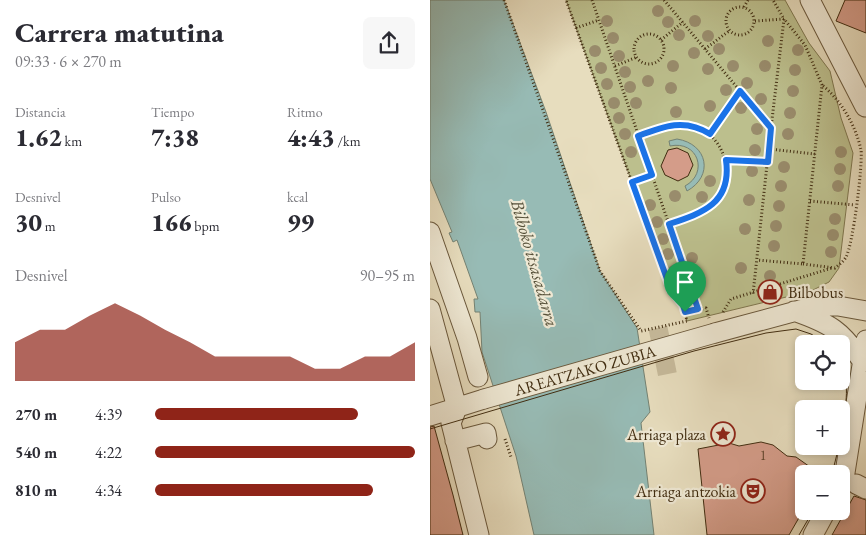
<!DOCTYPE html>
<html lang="es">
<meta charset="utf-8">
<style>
:root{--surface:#fff;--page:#f7f7f7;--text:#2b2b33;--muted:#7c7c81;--accent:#8f2418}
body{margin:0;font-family:"EB Garamond",serif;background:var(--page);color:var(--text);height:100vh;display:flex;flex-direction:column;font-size:19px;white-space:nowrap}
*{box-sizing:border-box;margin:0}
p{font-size:16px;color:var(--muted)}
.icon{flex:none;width:28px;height:28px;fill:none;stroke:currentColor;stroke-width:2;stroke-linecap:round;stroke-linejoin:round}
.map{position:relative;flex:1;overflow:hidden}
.details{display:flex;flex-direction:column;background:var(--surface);width:430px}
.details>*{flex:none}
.tools{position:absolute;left:365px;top:335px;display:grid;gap:10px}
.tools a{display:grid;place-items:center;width:55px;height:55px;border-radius:8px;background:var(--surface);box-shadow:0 2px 8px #0003;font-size:25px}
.pin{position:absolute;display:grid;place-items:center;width:42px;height:42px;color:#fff;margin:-51px -21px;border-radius:50% 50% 50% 0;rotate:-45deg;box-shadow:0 0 5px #0007}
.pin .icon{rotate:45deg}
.round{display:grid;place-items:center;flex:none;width:52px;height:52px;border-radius:8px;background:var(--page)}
.summary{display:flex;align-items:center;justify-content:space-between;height:85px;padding:0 15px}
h1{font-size:28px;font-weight:800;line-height:38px}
.metrics{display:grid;grid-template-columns:repeat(3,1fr);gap:8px;height:85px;padding:5px 15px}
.metrics div{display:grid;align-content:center}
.metrics b{font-size:25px;font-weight:800}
.metrics small{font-size:14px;font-weight:400}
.metrics p{font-size:14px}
.chart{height:140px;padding:10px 15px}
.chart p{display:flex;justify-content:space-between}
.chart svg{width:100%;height:90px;margin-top:5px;fill:var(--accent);opacity:.7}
ul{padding:0 15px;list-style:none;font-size:16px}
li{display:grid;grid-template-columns:80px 60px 1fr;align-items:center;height:38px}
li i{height:12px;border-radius:6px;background:var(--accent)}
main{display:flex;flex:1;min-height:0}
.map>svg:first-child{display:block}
</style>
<main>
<section class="details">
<div class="summary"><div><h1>Carrera matutina</h1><p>09:33 · 6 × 270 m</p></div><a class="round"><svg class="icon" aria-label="share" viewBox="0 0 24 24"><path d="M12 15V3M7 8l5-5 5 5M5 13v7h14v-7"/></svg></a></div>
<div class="metrics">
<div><p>Distancia</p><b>1.62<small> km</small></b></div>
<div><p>Tiempo</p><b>7:38</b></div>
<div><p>Ritmo</p><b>4:43<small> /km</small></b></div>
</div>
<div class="metrics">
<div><p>Desnivel</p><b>30<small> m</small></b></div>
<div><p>Pulso</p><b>166<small> bpm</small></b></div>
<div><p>kcal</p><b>99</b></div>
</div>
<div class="chart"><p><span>Desnivel</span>90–95 m</p>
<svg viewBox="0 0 160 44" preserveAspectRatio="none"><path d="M0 44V25L10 19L20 19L30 12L40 6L50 12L60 19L70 25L80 32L90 32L100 32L110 32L120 38L130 38L140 32L150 32L160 25V44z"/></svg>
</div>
<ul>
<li><b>270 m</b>4:39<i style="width:78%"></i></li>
<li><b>540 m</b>4:22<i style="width:100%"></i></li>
<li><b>810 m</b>4:34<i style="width:84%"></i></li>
</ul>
</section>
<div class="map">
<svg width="436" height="535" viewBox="0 0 436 535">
<rect width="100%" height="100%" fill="#e7ddbe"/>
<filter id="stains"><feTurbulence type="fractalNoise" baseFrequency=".004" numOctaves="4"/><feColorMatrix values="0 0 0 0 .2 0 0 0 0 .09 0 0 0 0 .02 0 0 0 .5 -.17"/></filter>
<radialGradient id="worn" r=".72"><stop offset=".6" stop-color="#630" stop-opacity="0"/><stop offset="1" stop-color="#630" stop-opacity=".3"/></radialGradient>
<path fill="#bcbf8d" stroke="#7e764e" d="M136,0H355L379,43L400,71L411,118L423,153L409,268L399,282L381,291L257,321L253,305L241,290Z"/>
<path fill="#97bbb5" stroke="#748273" d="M0,0H74L116,112L170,271L207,328L220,412L211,423L224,535H104L86,456L52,352L50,312H45L44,299H48L27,240L23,242L19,233L22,232L0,179Z
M247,139C278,144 284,176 257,191L255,186C279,173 268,140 240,146L239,141Z"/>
<path fill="#d49c89" stroke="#402c10" d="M415,0H436V33L406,21Z
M247,148L258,153L263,165L258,176L248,181L235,175L231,166L238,150Z
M4,426L23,495L33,535H0V427Z
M331,442L343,445L357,456L366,457L390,474H374V509L359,535H277L268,449L299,443L309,446Z
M424,496L436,500V535H402Z"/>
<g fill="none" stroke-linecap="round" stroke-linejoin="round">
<path stroke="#c6ba9b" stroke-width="19" stroke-dasharray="19 9" stroke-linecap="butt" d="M228,328L239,382"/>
<g stroke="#6a583c" stroke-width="21">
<path id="minor" d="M380,0L435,107
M0,232L37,338L48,377
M0,309L27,408
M364,311C401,324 411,330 433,362
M285,333L385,306H408L436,311
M27,408L21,423L49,535
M0,416L54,399
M25,441L56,433L57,439
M411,484L414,479L436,340
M426,484L436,489
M383,535L396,511"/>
</g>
<path stroke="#402c10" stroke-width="3" stroke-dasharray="1 2.5" stroke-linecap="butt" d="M74,0L170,271L211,331L257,321L253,305L241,290L136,0
M162,0L268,309
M234,0L341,128L323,294
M296 21a14 14 0 1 1 28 0a14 14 0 1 1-28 0Z
M314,7L318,0
M325,21L354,19L375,45L392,85L373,264L327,260
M146,28L169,20
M204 49a15 15 0 1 1 30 0a15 15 0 1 1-30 0Z
M231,40L253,22
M275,49L299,31
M185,66L207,57
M341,128L354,19L343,0
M280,134L310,91
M208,136C222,131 237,123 253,124C293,126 312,179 281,206C269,216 253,220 239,224
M339,149L385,154
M296,160L337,162
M202,181L222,175
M380,201L425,205
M373,264L405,268C409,265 414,261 416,257C423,245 433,164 431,150C426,126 411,100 392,85
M293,312L301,299L402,268
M255,313L276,308L279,318
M75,439L81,457"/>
<use href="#minor" stroke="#efe9d5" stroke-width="19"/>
<path stroke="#402c10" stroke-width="1" d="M411,364C421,386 415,409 411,433
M0,429L264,351L336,333L366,329L381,334L397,344
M402,474L409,446
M369,535L383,511"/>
<g stroke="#6a583c" stroke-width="21" stroke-linecap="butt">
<g id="minor-bridge">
<path id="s1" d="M54,399L285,333"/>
</g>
</g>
<use href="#minor-bridge" stroke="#efe9d5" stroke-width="19"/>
</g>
<g fill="#998c6c">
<circle cx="228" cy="11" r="6"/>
<circle cx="177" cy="21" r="6"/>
<circle cx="265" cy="21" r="6"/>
<circle cx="238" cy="22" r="6"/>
<circle cx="249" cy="35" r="6"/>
<circle cx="278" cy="36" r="6"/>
<circle cx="183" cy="38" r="6"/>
<circle cx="338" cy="41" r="6"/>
<circle cx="289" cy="49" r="6"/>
<circle cx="368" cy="50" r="6"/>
<circle cx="165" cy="51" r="6"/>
<circle cx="264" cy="53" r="6"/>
<circle cx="189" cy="56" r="6"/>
<circle cx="243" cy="66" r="6"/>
<circle cx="303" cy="66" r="6"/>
<circle cx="335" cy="66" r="6"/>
<circle cx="171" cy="68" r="6"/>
<circle cx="278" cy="69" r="6"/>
<circle cx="365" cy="70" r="6"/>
<circle cx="195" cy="72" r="6"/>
<circle cx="218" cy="81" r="6"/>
<circle cx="317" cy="83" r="6"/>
<circle cx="177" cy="84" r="6"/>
<circle cx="200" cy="87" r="6"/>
<circle cx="241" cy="88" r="6"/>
<circle cx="296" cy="90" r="6"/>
<circle cx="363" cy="91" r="6"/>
<circle cx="331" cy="99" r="6"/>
<circle cx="184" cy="103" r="6"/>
<circle cx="206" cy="103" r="6"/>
<circle cx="280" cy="106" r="6"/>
<circle cx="311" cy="108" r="6"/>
<circle cx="246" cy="112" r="6"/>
<circle cx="360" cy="113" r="6"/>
<circle cx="189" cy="118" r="6"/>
<circle cx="327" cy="129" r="6"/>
<circle cx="195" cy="134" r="6"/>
<circle cx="358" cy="134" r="6"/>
<circle cx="325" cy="150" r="6"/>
<circle cx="201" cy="152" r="6"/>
<circle cx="411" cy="152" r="6"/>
<circle cx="354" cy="167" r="6"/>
<circle cx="410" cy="169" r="6"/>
<circle cx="322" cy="171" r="6"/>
<circle cx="280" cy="181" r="6"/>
<circle cx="351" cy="186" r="6"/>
<circle cx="408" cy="186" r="6"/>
<circle cx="245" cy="196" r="6"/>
<circle cx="272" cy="197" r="6"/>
<circle cx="319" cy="200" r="6"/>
<circle cx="220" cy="205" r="6"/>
<circle cx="349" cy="206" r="6"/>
<circle cx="405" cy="219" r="6"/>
<circle cx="227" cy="222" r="6"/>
<circle cx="346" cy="226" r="6"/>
<circle cx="315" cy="229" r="6"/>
<circle cx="403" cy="235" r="6"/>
<circle cx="233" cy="239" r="6"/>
<circle cx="344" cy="246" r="6"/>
<circle cx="401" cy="252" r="6"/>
<circle cx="238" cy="254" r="6"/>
<circle cx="262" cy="258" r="6"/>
<circle cx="311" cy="268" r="6"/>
<circle cx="244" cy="271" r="6"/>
<circle cx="340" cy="276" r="6"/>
</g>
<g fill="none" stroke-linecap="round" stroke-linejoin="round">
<g stroke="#fff" stroke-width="10">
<path id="route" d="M310,91L341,128L338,162L296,160C302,203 273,213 239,224L268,309L255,312L253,305L241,290L202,182L222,175L208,136C234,126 255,118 280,134Z"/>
</g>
<use href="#route" stroke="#1a73e8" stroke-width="6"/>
</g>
<defs>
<g id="shop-ring" transform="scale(1.25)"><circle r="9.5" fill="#efe9d5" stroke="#8f2418" stroke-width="1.5"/><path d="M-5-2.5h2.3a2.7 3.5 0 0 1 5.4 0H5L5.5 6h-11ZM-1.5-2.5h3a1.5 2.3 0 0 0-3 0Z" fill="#8f2418"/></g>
<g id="sight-ring" transform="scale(1.25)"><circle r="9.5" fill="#efe9d5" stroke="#8f2418" stroke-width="1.5"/><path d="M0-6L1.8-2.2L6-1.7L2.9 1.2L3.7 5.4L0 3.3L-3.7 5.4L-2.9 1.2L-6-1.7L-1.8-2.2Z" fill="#8f2418"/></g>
<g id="theatre-ring" transform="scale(1.25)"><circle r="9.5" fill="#efe9d5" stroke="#8f2418" stroke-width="1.5"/><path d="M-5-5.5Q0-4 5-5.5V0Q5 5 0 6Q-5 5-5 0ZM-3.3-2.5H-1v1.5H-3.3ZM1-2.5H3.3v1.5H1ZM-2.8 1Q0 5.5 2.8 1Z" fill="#8f2418"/></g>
</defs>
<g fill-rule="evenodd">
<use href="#shop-ring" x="340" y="292"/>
<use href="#sight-ring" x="293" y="434"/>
<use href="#theatre-ring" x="323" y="491"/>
</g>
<g text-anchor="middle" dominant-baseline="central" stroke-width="4.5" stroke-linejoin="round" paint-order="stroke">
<g font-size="14" fill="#65482e">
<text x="333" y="455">1</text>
</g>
<g font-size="16" fill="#402c10" stroke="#efe9d5" text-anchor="end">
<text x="358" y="292" text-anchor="start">Bilbobus</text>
<text x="276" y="434">Arriaga plaza</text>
<text x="306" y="491">Arriaga antzokia</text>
</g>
<g font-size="16" fill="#402c10" stroke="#efe9d5">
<text stroke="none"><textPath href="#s1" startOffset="105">AREATZAKO ZUBIA</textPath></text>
</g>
<g font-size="18" font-style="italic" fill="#565039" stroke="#efe9d5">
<text transform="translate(105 263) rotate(74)">Bilboko itsasadarra</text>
</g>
</g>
<rect width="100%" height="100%" filter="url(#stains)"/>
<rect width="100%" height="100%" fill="url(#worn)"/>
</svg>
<div class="tools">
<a><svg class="icon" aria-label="locate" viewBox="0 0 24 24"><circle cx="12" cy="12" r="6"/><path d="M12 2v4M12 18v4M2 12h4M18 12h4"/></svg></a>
<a>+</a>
<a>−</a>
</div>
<div class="pin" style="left:255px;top:312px;background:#1e9e55"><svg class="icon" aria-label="arrive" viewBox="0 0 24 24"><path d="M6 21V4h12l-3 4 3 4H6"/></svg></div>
</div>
</main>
